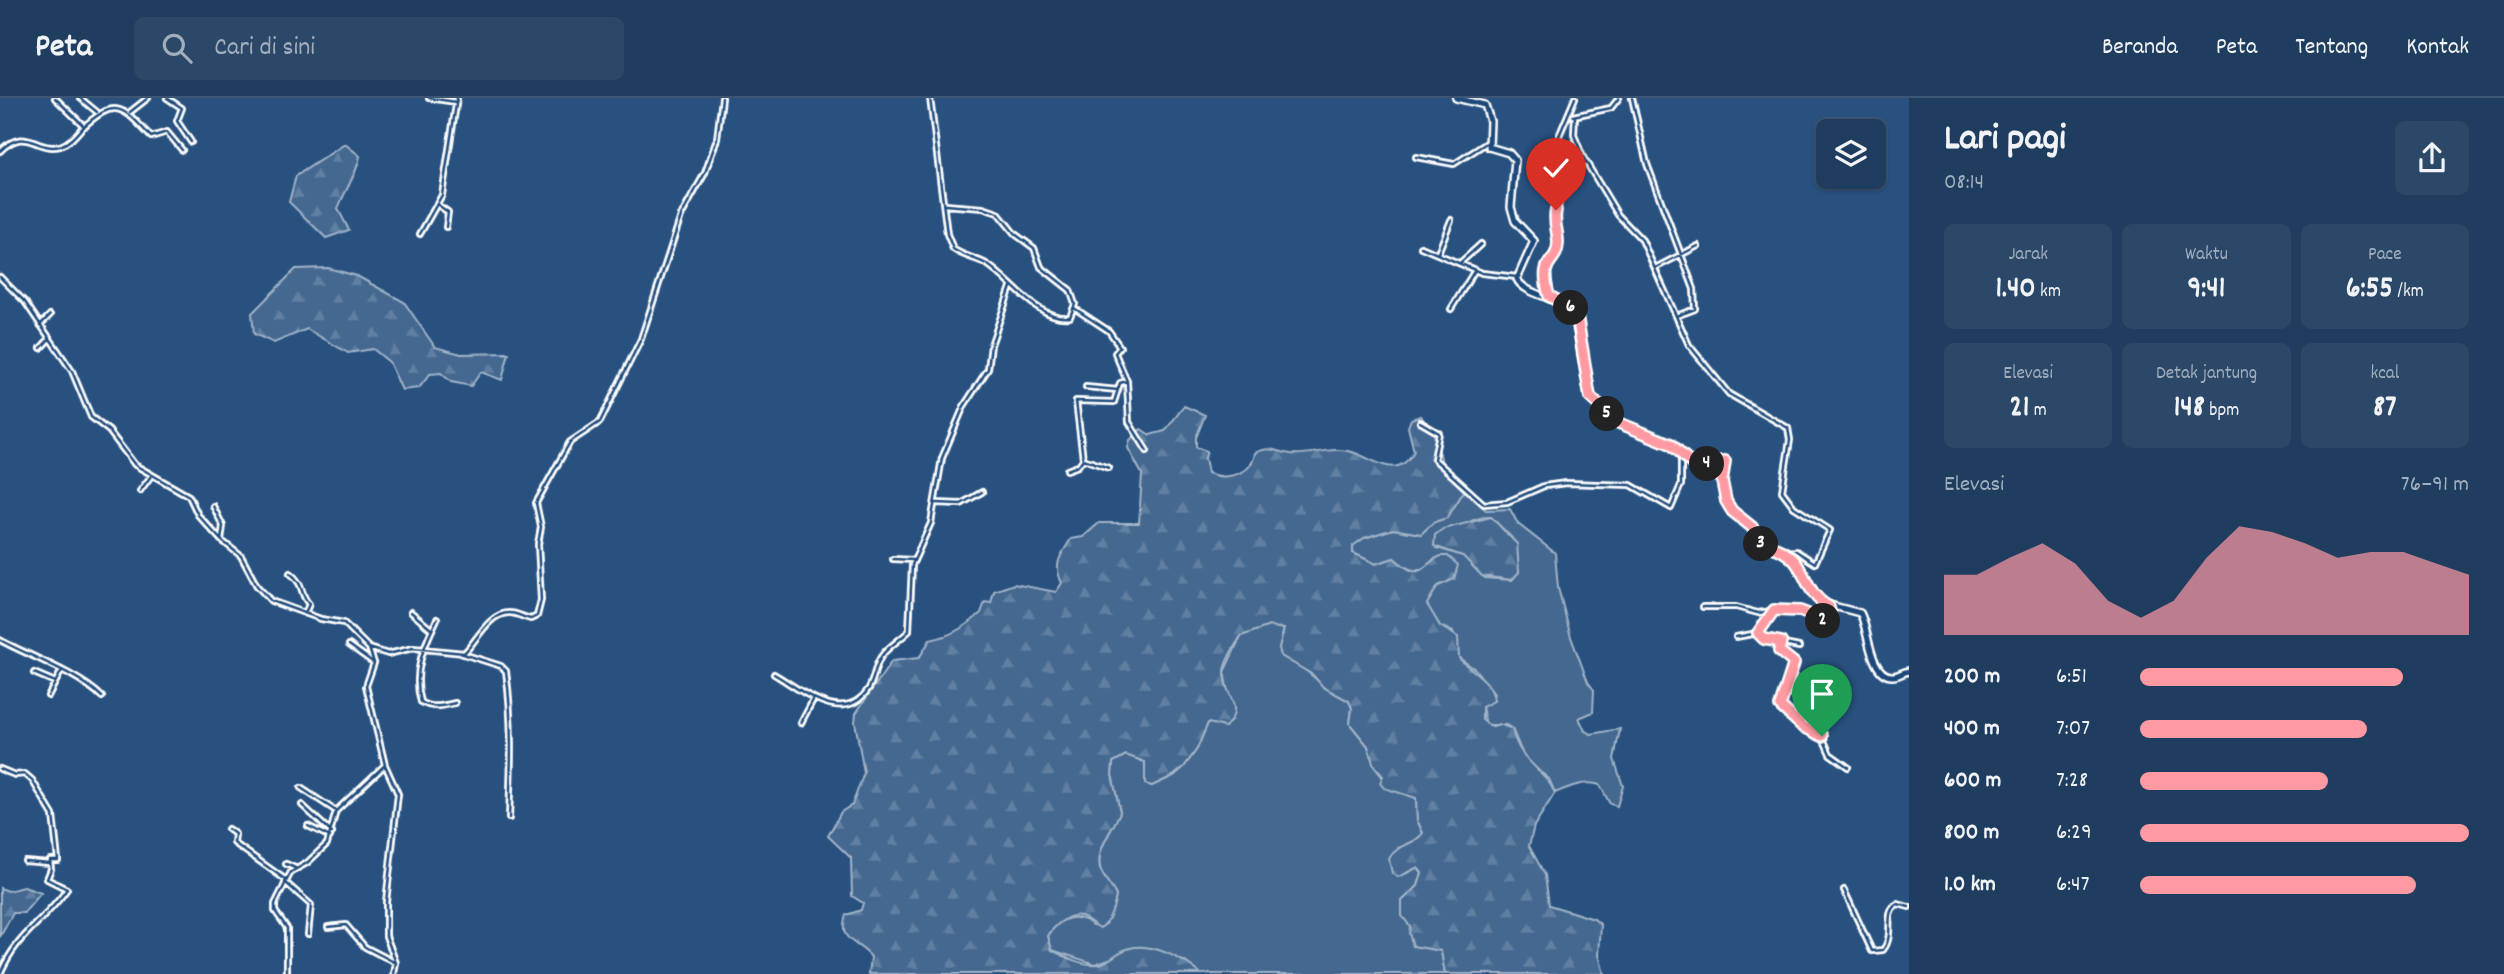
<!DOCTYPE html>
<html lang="id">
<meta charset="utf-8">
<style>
:root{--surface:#1e3d5f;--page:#2b4868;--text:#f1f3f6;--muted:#a1aebd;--line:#3c5674;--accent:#ff9aa2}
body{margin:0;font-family:Dekko,sans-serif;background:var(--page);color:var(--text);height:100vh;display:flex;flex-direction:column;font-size:26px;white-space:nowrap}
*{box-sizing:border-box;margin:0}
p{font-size:23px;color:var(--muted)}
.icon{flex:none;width:38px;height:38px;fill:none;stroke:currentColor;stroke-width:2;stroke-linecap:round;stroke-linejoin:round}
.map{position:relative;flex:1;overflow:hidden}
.drawer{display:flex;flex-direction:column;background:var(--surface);width:595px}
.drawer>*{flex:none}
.buttons{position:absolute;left:1816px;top:21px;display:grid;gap:14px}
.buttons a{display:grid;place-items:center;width:70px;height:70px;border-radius:10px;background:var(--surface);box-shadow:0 2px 5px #0004,0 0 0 2px var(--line);font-size:35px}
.pin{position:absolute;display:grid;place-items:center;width:60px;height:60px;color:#fff;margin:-72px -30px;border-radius:50% 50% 50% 0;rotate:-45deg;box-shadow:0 0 7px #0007}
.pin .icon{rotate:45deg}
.km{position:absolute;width:35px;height:35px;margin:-18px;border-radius:50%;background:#222;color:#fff;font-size:19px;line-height:35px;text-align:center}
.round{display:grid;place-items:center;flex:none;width:74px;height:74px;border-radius:10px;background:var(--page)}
.summary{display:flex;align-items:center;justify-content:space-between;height:119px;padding:0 35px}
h1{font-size:38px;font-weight:800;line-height:52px}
.metrics{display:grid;grid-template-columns:repeat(3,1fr);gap:10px;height:119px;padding:7px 35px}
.metrics div{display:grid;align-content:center;border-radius:10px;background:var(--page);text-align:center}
.metrics b{font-size:30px;font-weight:800}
.metrics small{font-size:19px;font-weight:400}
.metrics p{font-size:19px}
.chart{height:196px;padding:14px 35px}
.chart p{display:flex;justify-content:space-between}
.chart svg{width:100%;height:126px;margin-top:7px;fill:var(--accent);opacity:.7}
ul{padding:0 35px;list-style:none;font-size:23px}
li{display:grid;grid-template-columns:112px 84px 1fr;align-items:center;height:52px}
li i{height:18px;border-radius:9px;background:var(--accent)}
header{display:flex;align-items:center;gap:42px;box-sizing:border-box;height:98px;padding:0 35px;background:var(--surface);border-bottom:2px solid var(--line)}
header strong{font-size:33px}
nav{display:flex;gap:38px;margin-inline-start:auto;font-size:24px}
.search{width:490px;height:63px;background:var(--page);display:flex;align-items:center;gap:18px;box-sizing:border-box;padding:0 24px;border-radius:10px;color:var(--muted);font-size:26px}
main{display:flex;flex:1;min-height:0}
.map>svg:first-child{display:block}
</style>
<header>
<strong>Peta</strong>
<div class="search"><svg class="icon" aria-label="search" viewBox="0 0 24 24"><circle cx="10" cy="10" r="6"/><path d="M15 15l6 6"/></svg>Cari di sini</div>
<nav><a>Beranda</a><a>Peta</a><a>Tentang</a><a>Kontak</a></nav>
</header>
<main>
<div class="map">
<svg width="1909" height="876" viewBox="0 0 1909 876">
<defs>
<pattern id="forest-firs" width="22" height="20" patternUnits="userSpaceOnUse" patternTransform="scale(1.75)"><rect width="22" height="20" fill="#446890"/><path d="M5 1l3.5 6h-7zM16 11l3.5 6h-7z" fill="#607fa1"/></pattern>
</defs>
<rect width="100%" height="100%" fill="#28517f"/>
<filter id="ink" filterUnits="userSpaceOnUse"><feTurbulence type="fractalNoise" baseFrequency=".0143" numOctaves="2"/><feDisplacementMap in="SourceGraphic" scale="14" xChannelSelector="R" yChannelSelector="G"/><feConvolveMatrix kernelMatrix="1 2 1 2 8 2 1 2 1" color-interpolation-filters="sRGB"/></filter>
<g filter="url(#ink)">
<path fill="#446890" stroke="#a2b4c8" stroke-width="2" fill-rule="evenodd" d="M1464,393L1486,412L1510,411L1518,426L1555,455L1558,490L1571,539L1588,584L1594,592L1593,614L1579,620L1585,633L1591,636L1620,631L1614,661L1623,688L1617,708L1610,706L1600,687C1585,682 1569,689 1555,695L1549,681L1525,662L1512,631L1506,627H1486L1482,609L1494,596L1475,571L1459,560L1453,534L1440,528L1426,506L1438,488L1454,481L1434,461C1420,478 1410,474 1394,460L1376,466L1353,455L1352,448L1364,440L1393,431L1421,436L1434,424L1447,420ZM1491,419L1512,440L1519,474L1512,482L1485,480L1463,458L1437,450C1451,435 1469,418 1491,419Z
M1269,528L1284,531L1279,550L1329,592L1349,603L1352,610L1350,626L1368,648L1374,668L1392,692L1416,699L1417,722L1423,735L1419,741L1398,750L1405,776L1418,769L1422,775L1418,788L1402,803L1426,849L1441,853L1445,876H1201L1184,863L1109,861L1095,866L1052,852L1048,838C1059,819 1077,814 1093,827L1106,826L1116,798C1112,789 1105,782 1101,773C1093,754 1114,730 1120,714L1112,677L1113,664L1126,657L1145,664V685L1152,688L1174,678L1184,669L1197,651L1208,624L1225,629L1227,589L1224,574L1241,538Z"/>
<path fill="url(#forest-firs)" stroke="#a2b4c8" stroke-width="2" d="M345,46L360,58C357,77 344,93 338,111L349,132L326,140L289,104L296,78Z
M328,170L357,178L404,204L435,249L461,256L509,255L502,282L481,274L471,288L451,284L441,275L430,276L419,290L402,292L389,264L373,251L348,255L307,231L274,245L254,236L252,215L296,171Z
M1184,308L1205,317L1196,340V349L1207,353L1205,360L1208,375C1227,383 1252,376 1255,355C1270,347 1276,354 1291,356C1312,358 1332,348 1352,354C1375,361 1397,384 1414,353L1408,329L1411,321L1421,318L1436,340L1444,373L1464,393L1447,420L1434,424L1421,436L1393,431L1364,440L1353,448V455L1376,466L1394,460C1423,486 1418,468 1441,458H1448L1458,467L1454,481L1438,488L1427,506L1440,528L1458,539L1459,560C1470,573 1493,582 1494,603L1482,609V622L1492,629L1499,626L1512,631C1520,666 1543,668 1555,695L1534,728L1529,748L1545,777L1549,807L1594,821L1601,827L1599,857L1604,876H1445L1441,853L1413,848L1409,835L1410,828L1402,818V803L1418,788L1422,775L1418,769L1398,779L1392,775L1389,761C1396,746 1414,748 1423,735L1417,722L1416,700L1384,690L1380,685L1383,678L1374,668L1368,648L1350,626L1352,610L1349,603L1323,589L1313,577L1281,558L1279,550L1284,531L1269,528L1241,538C1235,548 1225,562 1224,573C1222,595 1247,609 1225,629L1208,625L1197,651L1184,669L1173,678L1152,688L1145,686V664L1126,657L1113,664L1112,677L1120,714C1114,730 1093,754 1101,773C1105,782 1112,789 1116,798C1114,808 1109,825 1100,830C1093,827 1087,820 1081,818C1068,815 1053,829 1048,838L1052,852C1065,859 1083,868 1099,866C1109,864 1117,854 1127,851C1150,842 1185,862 1201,876H869L871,859C857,842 837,844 846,817L861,812L863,805L852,798L851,760L828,738L841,714L852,707L864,675L855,624L856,615L892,563L919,560L930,542C951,538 965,529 981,515L985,504L991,505L994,493L1014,486L1056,494L1062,485C1053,466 1060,458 1071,441L1083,439L1099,425H1139L1142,376L1128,350L1130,342L1141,331L1150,337L1165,333Z
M1491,419L1517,446L1519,474L1512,482L1482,478L1463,458L1434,448L1435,437L1443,431Z
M24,789L41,795L24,815H13L0,839V790L8,793Z"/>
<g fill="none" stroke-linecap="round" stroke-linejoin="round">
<g stroke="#fff" stroke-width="8">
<path id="minor" d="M55,0L84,28
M80,0L97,14
M167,0L182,10L177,23L191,44
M429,0L456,4
M930,0L947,136L953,151C964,159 977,160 988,167C1012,183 1038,223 1070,219L1075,206L1070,192L1041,169L1034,150L1015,136L998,115L983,110L945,107
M1632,0L1647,66L1694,191L1695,211L1676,218
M130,14L148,0
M1573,18L1611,10L1619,0
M1575,18L1574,37L1583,59L1618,117L1642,142L1689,247L1729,296L1788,330L1790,342L1782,393L1794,409L1830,432L1815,465L1796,453L1787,454
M0,53C27,27 35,54 60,48C69,45 75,38 81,31C115,0 122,7 151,39L167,34L182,52
M1416,59L1454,66L1488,44
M438,107L448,114L446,129
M420,136L442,97L457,0
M1421,149L1482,175L1517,179
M1438,155L1451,122
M1460,165L1481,146
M1655,170L1698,148
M0,179L25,204L72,273L91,319L109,333L135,367L189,398L198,417L221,442L241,458L257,488L271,503L321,521L344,525L369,550L374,565L366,588L385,667L398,696L386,804V838L396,865L394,876
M1548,198L1544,173L1557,149L1554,118L1568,83L1560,52L1559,38L1575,0
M1074,210L1109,233L1120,249L1115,255L1127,283L1129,324L1147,353
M1451,211L1475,172
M40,227L50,217
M41,250L50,240
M1086,289L1118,292
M1420,324L1439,335L1434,361L1484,406L1507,404L1544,388L1566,385L1631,387L1671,410L1681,387V357
M1109,370L1083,361L1076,303L1114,304L1120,285L1127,283
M1067,372L1078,368L1083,361
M140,393L151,378
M936,405L961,406L982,394
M213,408L223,428L221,442
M893,461L913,462
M290,475C306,488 299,496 309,506L306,513
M1703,509H1736L1758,515L1771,513
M411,514L432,532
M437,521C424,548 412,574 421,604C432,611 443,608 455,605
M1758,535L1765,542L1799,549
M1736,539L1758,535L1774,512L1799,513L1826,523L1830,517L1829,509
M0,542C31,559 78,575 102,599
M1781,544L1779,553L1793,563L1794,567L1780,608L1802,628L1822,638L1830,656L1848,669
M349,547L374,565
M369,550L388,556L413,550L464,555C477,543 489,514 510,515C517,515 524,520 531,521L537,518L541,502L538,446L541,429L536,405L570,344L600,324L641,241L681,118L705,75L717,41L722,0
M460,555L501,568L506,573C513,623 511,670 509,720
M34,575L55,584
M774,576C800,591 844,630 869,590C875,579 875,564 884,555C891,547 901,541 909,533L912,467L931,425L942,360L964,308L988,271L991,247L1011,189
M48,598L62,572
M801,625L813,602
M0,671L15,677L25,676L32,682L53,717L58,762H50L51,771L47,781L67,791C43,826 18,834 0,876
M301,690L336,713
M302,707L332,735
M308,728L330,739
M228,731L235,736L234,745L286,782
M25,763L50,765
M286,766L295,770
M285,784L311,807L308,836
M1844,792L1872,853L1883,852C1896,836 1882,813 1898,806L1909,809
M328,829L346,827L365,849L396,865
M287,876V830L275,813V806L291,774L307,765L327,746L336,713L385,667"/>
</g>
<g stroke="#fff" stroke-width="10">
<path id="primary" d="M1456,0L1485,7L1490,23L1489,49L1509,55L1515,62L1511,109L1515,123L1534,143L1517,181C1525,198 1558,198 1574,214L1589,299L1619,325L1671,346L1692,366L1725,363L1722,383L1726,403L1732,413L1752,429L1762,446C1804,454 1797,479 1822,505L1860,515C1868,526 1869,580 1893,578C1898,578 1903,574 1909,573"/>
</g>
<use href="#minor" stroke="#1f4a7a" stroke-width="2.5"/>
<use href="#primary" stroke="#1f4a7a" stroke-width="5"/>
</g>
</g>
<g fill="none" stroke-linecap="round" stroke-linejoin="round" filter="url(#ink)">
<g stroke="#fff" stroke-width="14">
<path id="route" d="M1556,112C1553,124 1558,133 1558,145C1557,169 1538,157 1549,198L1570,209L1577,218L1590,299L1619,325L1671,346L1692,366L1725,363L1722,383L1726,403L1732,413L1752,429L1762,446C1813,457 1796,490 1829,509L1830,517L1826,523L1800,513L1774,512L1758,535L1764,541L1781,544L1779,553L1794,565L1780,608L1802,628L1822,638"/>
</g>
<use href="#route" stroke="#ff9aa2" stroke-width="9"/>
</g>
</svg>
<div class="buttons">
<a><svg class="icon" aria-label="layers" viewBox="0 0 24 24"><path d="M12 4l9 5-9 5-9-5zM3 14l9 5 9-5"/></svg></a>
</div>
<div class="pin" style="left:1822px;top:638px;background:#1e9e55"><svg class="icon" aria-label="arrive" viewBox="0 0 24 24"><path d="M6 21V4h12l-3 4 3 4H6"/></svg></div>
<div class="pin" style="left:1556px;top:112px;background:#d93025"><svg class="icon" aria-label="check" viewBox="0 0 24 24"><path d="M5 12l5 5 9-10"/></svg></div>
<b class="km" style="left:1823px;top:523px">2</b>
<b class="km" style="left:1761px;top:446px">3</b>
<b class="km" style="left:1707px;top:366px">4</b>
<b class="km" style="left:1607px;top:316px">5</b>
<b class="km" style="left:1571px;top:210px">6</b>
</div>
<section class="drawer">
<div class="summary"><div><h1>Lari pagi</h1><p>08:14</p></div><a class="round"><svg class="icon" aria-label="share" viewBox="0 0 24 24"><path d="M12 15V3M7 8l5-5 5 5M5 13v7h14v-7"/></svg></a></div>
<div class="metrics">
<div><p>Jarak</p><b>1.40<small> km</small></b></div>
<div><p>Waktu</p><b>9:41</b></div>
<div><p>Pace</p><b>6:55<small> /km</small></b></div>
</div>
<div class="metrics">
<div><p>Elevasi</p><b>21<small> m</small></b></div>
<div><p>Detak jantung</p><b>148<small> bpm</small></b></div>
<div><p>kcal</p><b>87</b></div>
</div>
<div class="chart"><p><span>Elevasi</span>76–91 m</p>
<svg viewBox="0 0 160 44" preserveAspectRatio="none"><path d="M0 44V23L10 23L20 17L30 12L40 19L50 32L60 38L70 32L80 17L90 6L100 8L110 12L120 17L130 15L140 15L150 19L160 23V44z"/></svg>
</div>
<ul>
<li><b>200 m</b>6:51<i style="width:80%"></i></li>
<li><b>400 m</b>7:07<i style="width:69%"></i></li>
<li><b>600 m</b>7:28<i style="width:57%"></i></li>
<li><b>800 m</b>6:29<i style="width:100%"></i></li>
<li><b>1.0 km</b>6:47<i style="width:84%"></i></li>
</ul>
</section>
</main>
